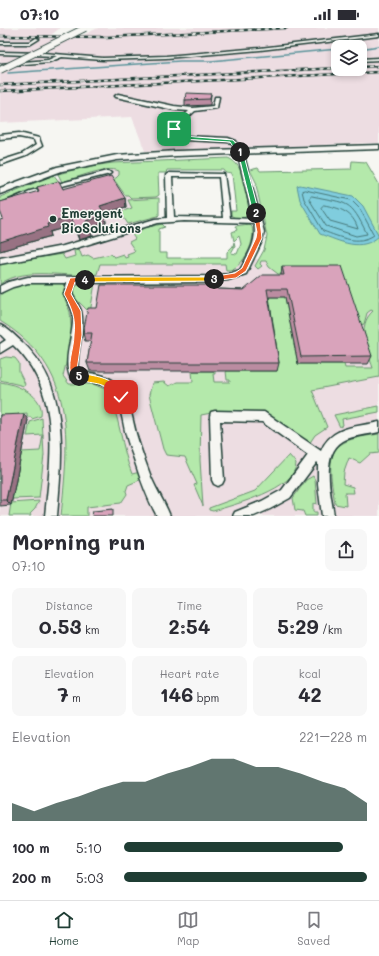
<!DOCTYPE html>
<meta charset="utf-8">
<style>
:root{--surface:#fff;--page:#f7f7f7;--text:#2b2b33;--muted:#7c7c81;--line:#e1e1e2;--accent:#1f3d34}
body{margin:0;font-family:Mali,sans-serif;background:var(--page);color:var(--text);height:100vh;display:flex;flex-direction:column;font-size:15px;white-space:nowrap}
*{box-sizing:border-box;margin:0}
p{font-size:13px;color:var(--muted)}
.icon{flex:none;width:22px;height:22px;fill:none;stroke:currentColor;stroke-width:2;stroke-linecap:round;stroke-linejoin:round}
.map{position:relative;height:488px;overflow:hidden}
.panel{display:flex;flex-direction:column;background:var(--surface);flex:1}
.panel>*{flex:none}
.buttons{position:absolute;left:331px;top:12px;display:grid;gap:8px}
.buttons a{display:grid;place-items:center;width:36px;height:36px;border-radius:8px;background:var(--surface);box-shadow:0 2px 6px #0003;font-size:20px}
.pin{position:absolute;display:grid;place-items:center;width:34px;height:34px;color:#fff;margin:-17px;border-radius:8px;box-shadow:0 2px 6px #0006}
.km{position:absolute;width:20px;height:20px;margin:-10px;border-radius:50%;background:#222;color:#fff;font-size:11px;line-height:20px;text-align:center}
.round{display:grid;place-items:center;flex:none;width:42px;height:42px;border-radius:8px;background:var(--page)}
.summary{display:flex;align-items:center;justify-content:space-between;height:68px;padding:0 12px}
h1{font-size:22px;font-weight:800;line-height:30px}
.metrics{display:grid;grid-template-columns:repeat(3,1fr);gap:6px;height:68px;padding:4px 12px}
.metrics div{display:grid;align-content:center;border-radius:8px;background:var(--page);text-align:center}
.metrics b{font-size:20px;font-weight:800}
.metrics small{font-size:11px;font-weight:400}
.metrics p{font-size:11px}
.chart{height:112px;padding:8px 12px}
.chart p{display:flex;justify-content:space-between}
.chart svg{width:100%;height:72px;margin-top:4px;fill:var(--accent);opacity:.7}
ul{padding:0 12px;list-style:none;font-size:13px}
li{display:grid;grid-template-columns:64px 48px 1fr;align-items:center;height:30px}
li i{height:10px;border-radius:5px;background:var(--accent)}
.status{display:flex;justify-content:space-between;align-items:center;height:28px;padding:0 20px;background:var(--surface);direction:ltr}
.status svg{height:11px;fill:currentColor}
.tab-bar{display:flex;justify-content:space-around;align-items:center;height:56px;border-top:1px solid var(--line);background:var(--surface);font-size:11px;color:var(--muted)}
.tab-bar a{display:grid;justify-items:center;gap:2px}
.tab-bar .current{color:var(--accent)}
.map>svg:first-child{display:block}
</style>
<div class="status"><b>07:10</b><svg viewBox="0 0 49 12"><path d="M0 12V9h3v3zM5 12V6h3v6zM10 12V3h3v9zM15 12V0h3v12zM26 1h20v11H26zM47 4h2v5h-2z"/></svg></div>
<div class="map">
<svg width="379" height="488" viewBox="0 0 379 488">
<rect width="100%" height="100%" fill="#f6f6f2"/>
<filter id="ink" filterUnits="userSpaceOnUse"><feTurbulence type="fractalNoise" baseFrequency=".025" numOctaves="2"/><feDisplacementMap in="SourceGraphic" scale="8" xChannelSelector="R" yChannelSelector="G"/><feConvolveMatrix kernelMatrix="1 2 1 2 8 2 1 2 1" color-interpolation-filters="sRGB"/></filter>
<g filter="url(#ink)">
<path fill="#eddde2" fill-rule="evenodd" d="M0,0H60L51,7H83L98,0H379V115L145,123L132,89L0,95ZM338,19H360V41H338Z
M157,136L159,231H379V488H0V174L39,156L68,147L106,139Z"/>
<path fill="#b4e9ab" stroke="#6a9370" d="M228,130C246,137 245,165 249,181V187C243,191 236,192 231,187V183H236L232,146L226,145L224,142H167L166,145H158L159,167L156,169L131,170L128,167H125L115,153L110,154L108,152L116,150L119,147V143C106,137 77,150 62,154L58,146L85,139L113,135Z
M352,133L366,134L379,156V349L312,362L327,399L315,407L309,416L270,388L222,383L201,387L200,432L203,478L194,457L197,456L185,429L166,427L163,421L149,367L152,355L164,354L169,358L177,354H193L192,343H215V346H213L214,354H230V352H227L226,343H277L266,269H285L298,336H344L345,340H373C367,322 356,298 373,283L371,282L367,285L364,296L357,298L339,246H278L269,239L266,233H261L260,236L262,238L258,241L255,238L264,222L267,208L256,157L257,156L250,142L258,140L260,143L351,141Z
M54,147L59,154L21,166L0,176V169Z
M159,170V187L158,188L128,196L120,184L132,180L128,172Z
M162,196L165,199L159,201V225H167V230H227V224L233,218L234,214L235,218L231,225L237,226L241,216L239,208L234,213L232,204L237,202L235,198L249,196L252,199C256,213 244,238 230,242H226L225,236H100L97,246C67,251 27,237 0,256V236L62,226L65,231L75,228L74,223L79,221L82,229L88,227L93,230L111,226L114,229L123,226L125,230L128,229L127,226L135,223L129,214L135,211L131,205L137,206L135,202Z
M28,255H61L65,257L63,266L70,284L72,310L63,348L69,356H93L107,362C120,388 121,419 132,446L140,444L142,451L128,457L126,463L127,466L121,475L87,479V488H61C69,410 77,340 0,293V267L12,259Z
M83,255H95L90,285L73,268L72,264L74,259Z
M6,329L15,330L19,335V344L25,356L24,358L0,352V331Z
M0,354C16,356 45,367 41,388L32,391L31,389H27V385L18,386L16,393L0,394Z
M379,378V384L342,391L343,397L340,399L334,387Z
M42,390L44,427L39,470L12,471L21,424L40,423L43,407L27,408L30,394Z
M379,406V425L370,426L360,435L349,430L344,444L343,456L353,459L354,465H345L346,478L335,476C333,459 323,425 343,415C353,409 368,408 379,406Z
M289,427L296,435C297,461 233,477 213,483L209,482V480L255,463Z
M313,448L315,452L317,476L313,475V484H317V488H305L303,483L295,482L293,470L306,452Z
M39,473L35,481L30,486L31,488H9L11,475Z"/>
<path fill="#80cdde" stroke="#59939a" d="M300,157L353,168L363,178L379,208C361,225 340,213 320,206L300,172L297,158Z"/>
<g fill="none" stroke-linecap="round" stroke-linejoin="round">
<path stroke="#467778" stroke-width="1" d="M305,162L351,172L360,181L374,207C358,218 340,209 323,203L304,171L302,163Z
M312,168C349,176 350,171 367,206L356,208L326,198L309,171Z
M324,177C340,180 353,184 358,201L330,193L321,180Z"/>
<path stroke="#59939a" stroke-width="1.5" d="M360,21L379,18
M8,45L180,33H211L338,21"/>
<g stroke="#1f3d34" stroke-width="3">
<path id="minor" d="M379,6V8L260,22L166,30L103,32L62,29L49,34L0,38V36L48,32L57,28L0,26V24L43,25L103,30L166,28L260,20Z
M36,10L39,11L31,16H0V14H30Z
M379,30V32L360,33V31Z
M334,32H338V34H334Z
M118,66L174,78L193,80L213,78L215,69H219L217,80L195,83L178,99L177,103L184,108L228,110L236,113L243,124L264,204L262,213L246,246L228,252L209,254L75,255L72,266C75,272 79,277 81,283C86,303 75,324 78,344C91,345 106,346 116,355C130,369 132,391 137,409C141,422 146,436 151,449C157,463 165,475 170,488H157C147,470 140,450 134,431C131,423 128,415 126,407C122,391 121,370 106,359C96,352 82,355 71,351C61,331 75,307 73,286C72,279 67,273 64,266L67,255H28L13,259L0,265V258L8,254L28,249L209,248L228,246L240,242C248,227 258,213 254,195L184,193L158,195L63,224L0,236V230L63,218L155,191L167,190L166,147L169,145L224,146L230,190L253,191L237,124L232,115L227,114L183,112L172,105V99L189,83L174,82L116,69L115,68ZM172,149H219L223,190L174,189Z
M19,105L39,110L42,118L26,128L0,137V133L22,126L36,117L34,112L19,109L0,111V107Z
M108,143L111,145L110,146L34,165L0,181V176L30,163Z
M0,297C8,300 16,309 22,314C71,359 62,428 57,488H45C51,428 62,363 13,317L0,325V316L6,312L0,306Z
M215,383L264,384L321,423C331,398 356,399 379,394V404C368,407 353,407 343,413C320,427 331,466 334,488H322L318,456V435L317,434L290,470L270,481L254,488H233L235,484L262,473L282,462L308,427L262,394L220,393L224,452L222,456L218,458L214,456L212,452L210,388L211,384Z"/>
</g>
<g stroke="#1f3d34" stroke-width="3">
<path id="major" d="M379,117V121L176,128L117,132L62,143L0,166V160L57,139L117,127L176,123Z"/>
</g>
<use href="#minor" fill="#f6f6f2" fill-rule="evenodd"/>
<use href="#major" fill="#f6f6f2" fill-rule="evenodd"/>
<g stroke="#1f3d34" stroke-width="2.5">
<path id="rail" d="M0,8L107,9L287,0
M360,39L379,38
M0,57L338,40
M0,63L379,44"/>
</g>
<use href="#rail" stroke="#f6f6f2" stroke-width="1.5" stroke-dasharray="4" stroke-linecap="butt"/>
<g stroke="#1f3d34" stroke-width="8" stroke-linecap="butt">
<path id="highway-bridge" d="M0,42L85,0"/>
</g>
<use href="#highway-bridge" stroke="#f6f6f2" stroke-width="6"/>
</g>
<path fill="#bb8ca1" stroke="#1f3d34" d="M211,66L210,77L185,78V72Z
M37,159L63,161L125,170L126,179L104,185L105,187L106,195L90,200L92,208L79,212L73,197L50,204L51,208L0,223L3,191L38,163Z
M282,238L372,328L368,336H298L285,269H269L279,335L277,343H90L87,335L91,313H85L83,305L97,280L217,261L244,262L281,247Z
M0,387L28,392L11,477L0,478Z"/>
<path fill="#987283" stroke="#1f3d34" d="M125,170L126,179L101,186L100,178Z
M105,187L106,195L90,200L92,208L79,212L77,203L86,193Z
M71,189L73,197L50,204L51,208L0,223V214L47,196Z
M24,386L28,392L11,477L6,472Z"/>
<path fill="#d9a3bb" stroke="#1f3d34" d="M186,65L211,66L210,71L185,72Z
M111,148L125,170L100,178L105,187L86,193L90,200L77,203L71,189L47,196L48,199L0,214V192L3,191L0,183V174L39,163L37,159L59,153L63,161Z
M282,238H342L372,328L301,329L287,261H267L279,335H87L92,305H83L88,280H97L101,257H217V261L244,262L262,247H284Z
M24,386L6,472H0V387Z
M113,481V488H92L93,483Z"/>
</g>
<path fill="#22a559" stroke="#fff" d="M174,100L177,105L184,108L233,112L243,124L238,126L230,114L183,111L173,106L172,101Z"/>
<path fill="#22a559" stroke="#fff" d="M240,123L243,124L259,185L256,187L253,185L238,124Z"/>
<path fill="#f0652b" stroke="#fff" d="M256,184L259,185L262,210L246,243L236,250L211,253V249L235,245L242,240L256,210L257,204L253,185Z"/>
<path fill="#f5b400" stroke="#fff" d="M85,249H214L217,251L214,253L85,254L81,252Z"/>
<path fill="#f0652b" stroke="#fff" d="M85,249L87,250V253L75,254L71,266L81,283L82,307L77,342L83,348L79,352L72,350C66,337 74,321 74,307C76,291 72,280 64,266L70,250Z"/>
<path fill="#f5b400" stroke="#fff" d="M79,345C95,348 111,349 121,363C124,367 125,368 124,372H118C104,351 97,358 76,351L75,348Z"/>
<circle fill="#1f3d34" stroke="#f6f6f2" stroke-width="1.5" cx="53" cy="191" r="4"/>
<g text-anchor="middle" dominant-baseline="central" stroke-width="3" stroke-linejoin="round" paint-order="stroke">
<g font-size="13" font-weight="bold" fill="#1f3d34" stroke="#f6f6f2" text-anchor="start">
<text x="61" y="184">Emergent<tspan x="61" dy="15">BioSolutions</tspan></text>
</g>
</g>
</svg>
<div class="buttons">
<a><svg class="icon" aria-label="layers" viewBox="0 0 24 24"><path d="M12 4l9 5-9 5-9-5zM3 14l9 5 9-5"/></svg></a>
</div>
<div class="pin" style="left:174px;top:101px;background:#1e9e55"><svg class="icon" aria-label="arrive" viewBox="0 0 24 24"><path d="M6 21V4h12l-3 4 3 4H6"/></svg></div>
<div class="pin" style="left:121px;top:369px;background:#d93025"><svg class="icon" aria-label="check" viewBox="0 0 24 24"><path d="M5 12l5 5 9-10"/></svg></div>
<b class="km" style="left:240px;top:124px">1</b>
<b class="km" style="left:256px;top:185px">2</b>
<b class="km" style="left:214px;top:251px">3</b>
<b class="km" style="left:85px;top:252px">4</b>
<b class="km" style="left:79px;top:348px">5</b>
</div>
<section class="panel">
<div class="summary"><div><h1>Morning run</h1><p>07:10</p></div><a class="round"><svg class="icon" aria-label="share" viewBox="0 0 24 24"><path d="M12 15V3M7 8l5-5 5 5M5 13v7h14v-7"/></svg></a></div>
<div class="metrics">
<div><p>Distance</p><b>0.53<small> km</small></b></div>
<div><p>Time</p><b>2:54</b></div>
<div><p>Pace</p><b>5:29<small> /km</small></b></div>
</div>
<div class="metrics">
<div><p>Elevation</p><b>7<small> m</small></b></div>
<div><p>Heart rate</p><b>146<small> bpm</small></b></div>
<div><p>kcal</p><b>42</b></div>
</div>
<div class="chart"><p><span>Elevation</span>221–228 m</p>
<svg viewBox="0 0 160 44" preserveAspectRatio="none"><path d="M0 44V33L10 38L20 33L30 29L40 24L50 20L60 20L70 15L80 11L90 6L100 6L110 11L120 11L130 15L140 20L150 24L160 33V44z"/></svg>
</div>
<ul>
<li><b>100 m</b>5:10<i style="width:90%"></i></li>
<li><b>200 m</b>5:03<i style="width:100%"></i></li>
</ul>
</section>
<nav class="tab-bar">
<a class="current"><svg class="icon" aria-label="home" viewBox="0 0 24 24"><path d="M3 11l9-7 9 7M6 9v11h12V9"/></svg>Home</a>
<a><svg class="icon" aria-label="map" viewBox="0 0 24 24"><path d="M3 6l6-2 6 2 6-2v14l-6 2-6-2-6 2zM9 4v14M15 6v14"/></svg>Map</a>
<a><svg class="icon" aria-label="saved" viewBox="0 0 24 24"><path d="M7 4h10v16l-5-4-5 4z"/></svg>Saved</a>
</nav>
